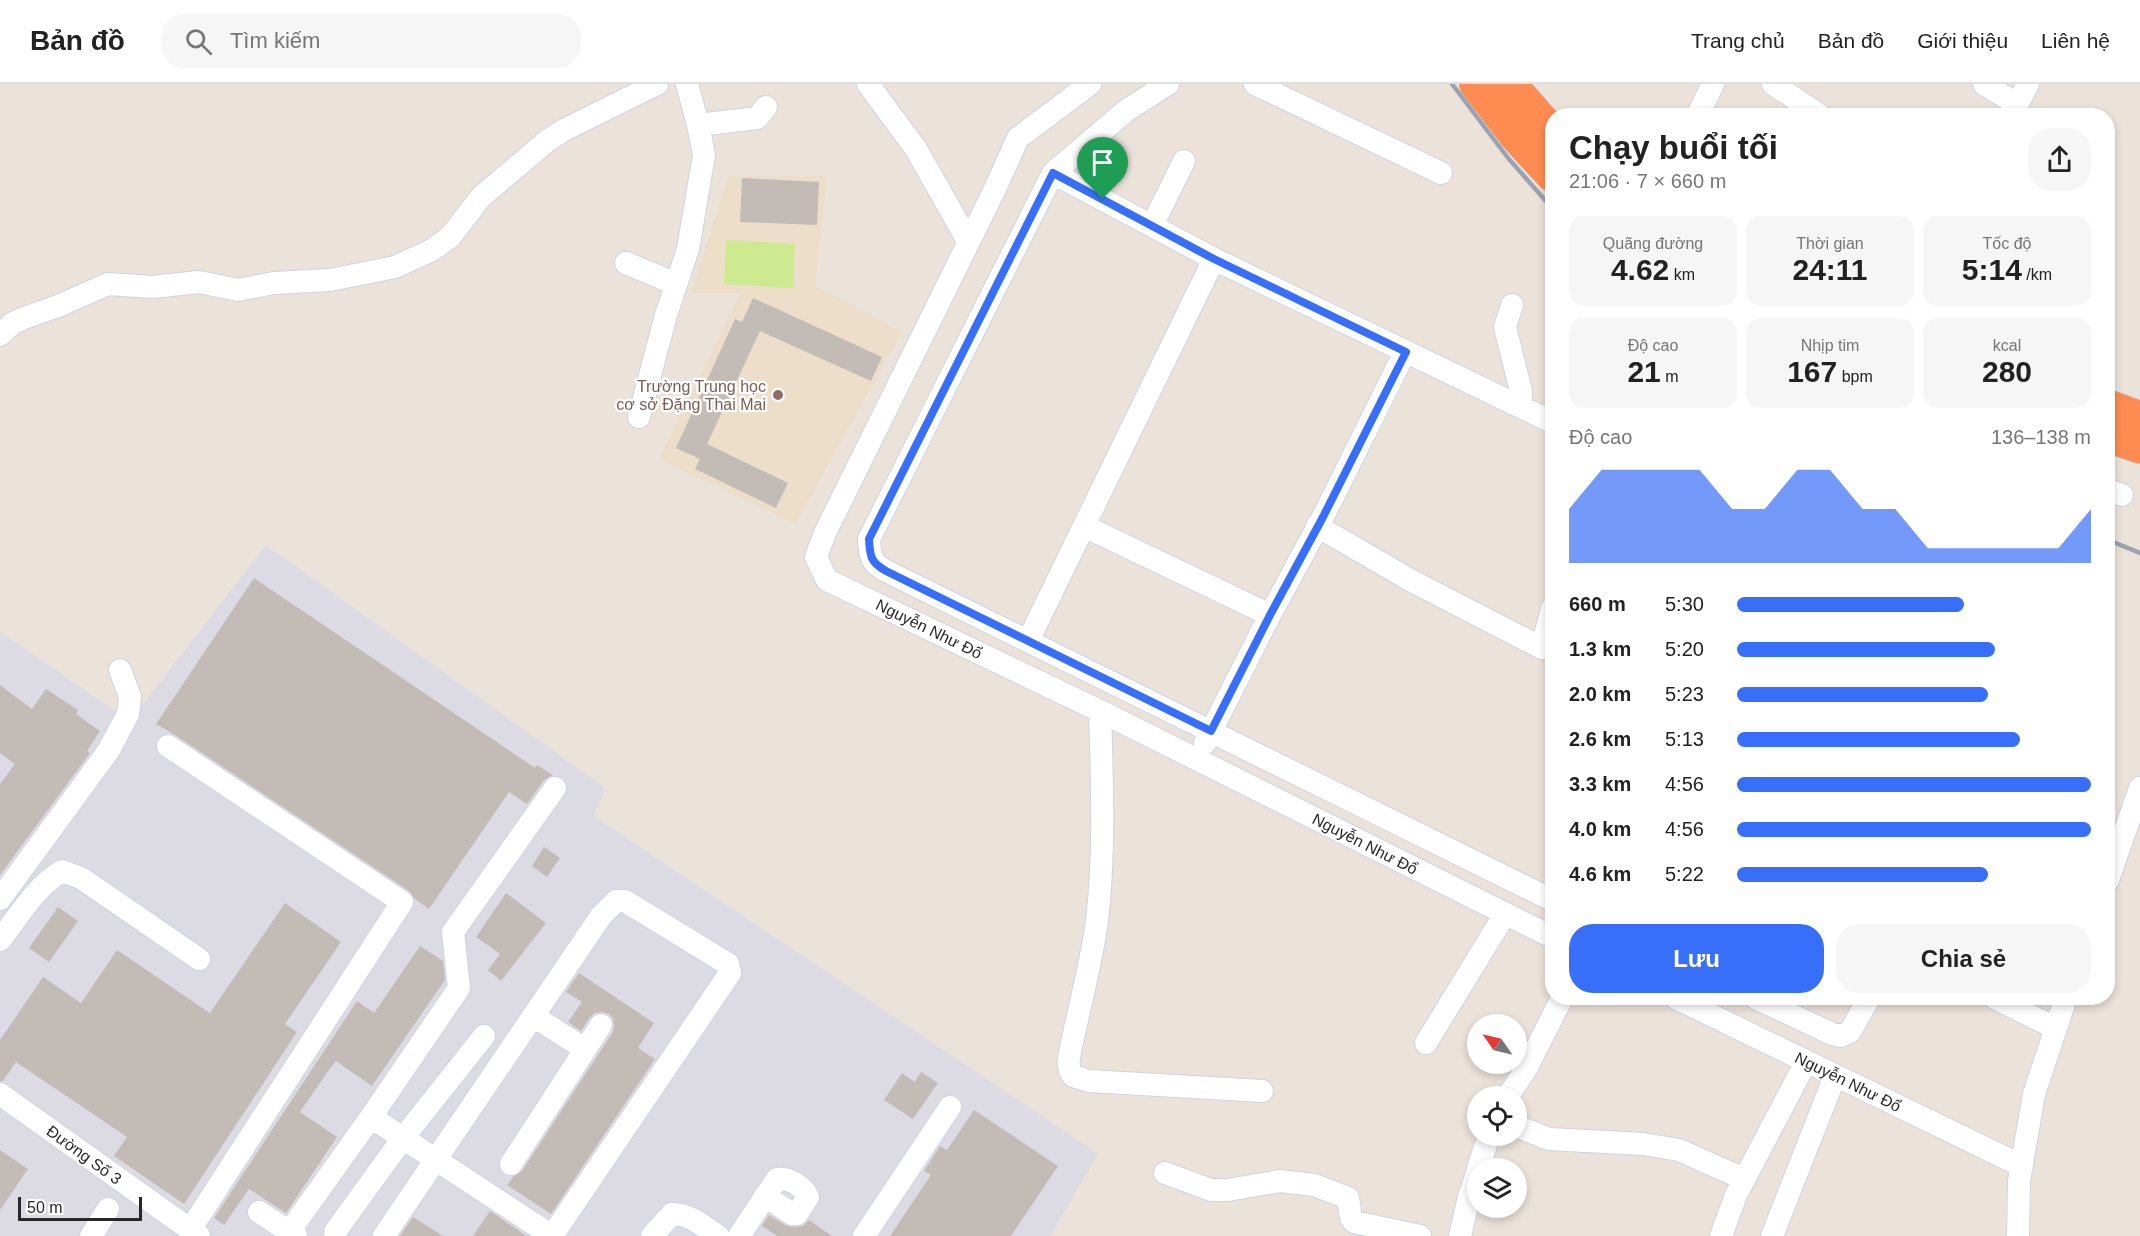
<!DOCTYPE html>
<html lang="vi">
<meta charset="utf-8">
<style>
:root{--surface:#fff;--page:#f6f6f6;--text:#222;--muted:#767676;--line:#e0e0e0;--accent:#386ffa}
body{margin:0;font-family:Arial,sans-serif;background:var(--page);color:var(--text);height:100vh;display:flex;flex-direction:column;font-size:22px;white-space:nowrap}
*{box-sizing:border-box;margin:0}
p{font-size:20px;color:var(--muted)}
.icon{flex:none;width:33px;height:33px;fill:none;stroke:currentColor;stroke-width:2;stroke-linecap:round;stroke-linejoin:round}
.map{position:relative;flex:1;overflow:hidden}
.details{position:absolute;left:1545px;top:24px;width:570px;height:897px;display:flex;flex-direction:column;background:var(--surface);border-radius:24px;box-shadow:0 3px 9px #0003}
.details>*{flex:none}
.needle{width:39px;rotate:304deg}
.controls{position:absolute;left:1467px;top:930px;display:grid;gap:12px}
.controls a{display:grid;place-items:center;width:60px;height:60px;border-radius:50%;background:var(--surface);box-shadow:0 3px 9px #0003;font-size:30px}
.scale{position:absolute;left:18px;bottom:15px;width:124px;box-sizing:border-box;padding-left:6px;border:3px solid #282828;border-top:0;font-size:16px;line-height:21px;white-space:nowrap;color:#282828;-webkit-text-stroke:4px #fff;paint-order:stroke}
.pin{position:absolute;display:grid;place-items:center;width:51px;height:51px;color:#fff;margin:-62px -26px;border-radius:50% 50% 50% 0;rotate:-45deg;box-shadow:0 0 6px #0007}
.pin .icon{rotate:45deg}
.round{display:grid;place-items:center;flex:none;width:63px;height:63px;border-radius:24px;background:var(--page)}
.summary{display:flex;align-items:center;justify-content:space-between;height:102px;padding:0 24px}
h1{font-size:33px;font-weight:700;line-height:45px}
.figures{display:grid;grid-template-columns:repeat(3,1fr);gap:9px;height:102px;padding:6px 24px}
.figures div{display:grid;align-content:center;border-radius:15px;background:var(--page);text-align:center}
.figures b{font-size:30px;font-weight:700}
.figures small{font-size:16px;font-weight:400}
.figures p{font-size:16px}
.chart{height:168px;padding:12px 24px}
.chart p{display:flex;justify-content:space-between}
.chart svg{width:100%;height:108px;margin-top:6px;fill:var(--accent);opacity:.7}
.primary-button{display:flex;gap:12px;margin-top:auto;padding:12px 24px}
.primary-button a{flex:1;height:69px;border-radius:24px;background:var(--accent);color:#fff;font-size:24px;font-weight:700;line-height:69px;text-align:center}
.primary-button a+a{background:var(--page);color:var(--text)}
ul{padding:0 24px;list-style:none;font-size:20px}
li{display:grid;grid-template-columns:96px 72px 1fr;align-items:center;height:45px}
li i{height:15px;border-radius:8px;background:var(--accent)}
header{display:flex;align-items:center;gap:36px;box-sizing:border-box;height:84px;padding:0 30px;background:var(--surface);border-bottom:2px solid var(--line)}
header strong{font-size:28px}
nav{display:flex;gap:33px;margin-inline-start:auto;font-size:21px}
.search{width:420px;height:54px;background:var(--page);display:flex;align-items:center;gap:15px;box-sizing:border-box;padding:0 21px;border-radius:24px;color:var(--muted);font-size:22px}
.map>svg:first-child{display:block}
</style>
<header>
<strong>Bản đồ</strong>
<div class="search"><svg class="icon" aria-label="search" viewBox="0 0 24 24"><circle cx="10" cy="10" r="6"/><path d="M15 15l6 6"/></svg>Tìm kiếm</div>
<nav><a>Trang chủ</a><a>Bản đồ</a><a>Giới thiệu</a><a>Liên hệ</a></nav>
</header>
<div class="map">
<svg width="2140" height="1152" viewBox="0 0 2140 1152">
<rect width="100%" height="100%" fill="#ebe2da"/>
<path fill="#dcdbe3" d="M266,461L605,704L594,732L1098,1070L1050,1152H0V548L130,637Z"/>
<path fill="#eddec9" d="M729,91L827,92L815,202L902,248L795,440L659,375L740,209H691Z"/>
<path fill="#cdea91" d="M726,156L795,160L793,204L724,200Z"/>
<path fill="#c3bcb6" d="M742,94L819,98L817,141L740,138Z
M753,214L882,273L871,297L760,247L707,360L788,399L776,424L695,385L700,375L676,364L735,235L742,238Z
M254,494L535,684L537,681L553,691L544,696L527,720L509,708L429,825L415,815L409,807L175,651L156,640Z
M0,601L32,625L46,605L78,626L76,630L100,647L87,667L90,669L0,791V700L15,680L0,669Z
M544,763L560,774L547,793L532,782Z
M506,809L546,839L501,897L488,886L500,870L476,853Z
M285,819L341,858L285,940L297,948L184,1120L114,1072L127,1053L16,978L3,997H0V956L43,893L81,919L117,866L210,929Z
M58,823L78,837L49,878L29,864Z
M420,862L443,877L445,896L372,1002L336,977L331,983L300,1028L337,1053L286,1129L249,1105L224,1141L214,1134L357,917L374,929Z
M579,889L654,939L638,964L655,975L551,1130L507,1101L513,1093L522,1087L613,948L614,941L613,934L609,930L602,928L595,929L590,933L581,947L568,938L582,918L566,908Z
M921,988L938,999L913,1035L884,1016L902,989L915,998Z
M974,1026L1058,1082L1011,1152H890L931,1091L924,1087L940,1062L947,1066Z
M0,1066L28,1085L0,1126Z
M490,1127L525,1151L527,1152H473Z
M769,1131L785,1141L792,1143L803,1142L809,1136L832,1152H777L762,1142Z
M413,1133L443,1152H400Z"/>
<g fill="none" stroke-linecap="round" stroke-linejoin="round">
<g stroke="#cfd4e2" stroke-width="24">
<path id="minor" d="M868,0L916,65L968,157
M1090,0L1018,54L994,107L825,449L816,473L827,496L1100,627L1552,853
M1168,0L1127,26L1053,89L869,455C870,472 870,478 886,487L1552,816
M1255,0L1441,89
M1773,0L1821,32
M1984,0L2017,20
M1697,32L1713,0
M2011,32L2028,0
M698,41L757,34L766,23
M1053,89L1214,175L1552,338
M1152,142L1184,77
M626,179L676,200
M1512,221L1505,243L1521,307V323
M0,251L13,239L24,234L58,222L108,200L152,203L199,198L238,206L274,199L330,196L395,183L432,166L450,153L481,113L547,57L564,46L657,0
M639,333L666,231L688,165L704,71L698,41L687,0
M2108,406L2122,411
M1084,442L1270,531
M1317,442L1410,496L1542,564L1552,525
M1028,557L1214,175
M1100,627C1102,697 1105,768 1097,837C1091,880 1080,921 1071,963C1069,974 1066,982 1073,992L1089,997L1262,1007
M1205,659L1270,531L1323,433L1405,268
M168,662L402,818L190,1146
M2108,796L2140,704
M0,815L109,666L128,630L130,613L120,586
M0,856C19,832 35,803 62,787L81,794L199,875
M1676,914L2022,1082
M1756,914L1832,950L1841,952L1850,948L1869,914
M1995,914L2055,944
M533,932L585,965
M1426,959L1505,830
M0,1010L199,1152
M1508,1012L1526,985L1562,914
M371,1033L552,1152
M1516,1042L1549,1055L1643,1060L1679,1066L1744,1095
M511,1080L601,941
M1478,1084L1489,1052
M1165,1089L1211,1106H1228L1280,1097L1314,1101L1348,1114L1351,1134L1354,1138L1420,1152
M259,1128L296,1152
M289,1148L371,1033L459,904L453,848L555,704
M335,1148L403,1054L484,952
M91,1152L108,1125
M384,1152L601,832L616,817H625L728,880L730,889L552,1152
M652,1152L672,1130C690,1130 703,1142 718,1152
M739,1152L777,1095C789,1093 803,1102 808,1113L797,1130H792L765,1112
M864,1152L950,1023
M1460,1152L1469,1113L1478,1086
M1721,1152L1736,1111L1806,978
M1772,1152L1835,992
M2018,1152L2019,1097L2034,1010L2066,914"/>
</g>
<g stroke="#c3c3c3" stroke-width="34">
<path id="highway" d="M1476,0L1516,52L1552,91
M1510,0L1552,48
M2108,322L2140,334
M2108,352L2140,363"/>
</g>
<use href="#minor" stroke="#fff" stroke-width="22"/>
<use href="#highway" stroke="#fe8b51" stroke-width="33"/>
<path stroke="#9da2b3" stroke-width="4.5" d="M1452,0L1508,74L1552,124
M2108,456L2140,469"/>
</g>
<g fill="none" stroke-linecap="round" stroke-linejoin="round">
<g stroke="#fff" stroke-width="12">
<path id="route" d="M1053,89L1214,175L1406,268L1323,433L1270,531L1211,647L886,487C870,478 870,472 869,455Z"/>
</g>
<use href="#route" stroke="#386ffa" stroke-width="8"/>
</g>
<circle fill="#8d6e63" stroke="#fff" stroke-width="2" cx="778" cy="311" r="6"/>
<g text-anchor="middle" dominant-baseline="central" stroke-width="4.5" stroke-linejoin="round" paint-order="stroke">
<g font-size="16" fill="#785e54" stroke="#fff" text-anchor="end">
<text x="766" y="302">Trường Trung học<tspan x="766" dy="18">cơ sở Đặng Thai Mai</tspan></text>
</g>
<g font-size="16" fill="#282828" stroke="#fff">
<text transform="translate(929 545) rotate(26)">Nguyễn Như Đổ</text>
<text transform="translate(1365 760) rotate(27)">Nguyễn Như Đổ</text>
<text transform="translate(1848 998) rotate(26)">Nguyễn Như Đổ</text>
<text transform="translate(84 1071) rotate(36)">Đường Số 3</text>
</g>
</g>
</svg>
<div class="controls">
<a><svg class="needle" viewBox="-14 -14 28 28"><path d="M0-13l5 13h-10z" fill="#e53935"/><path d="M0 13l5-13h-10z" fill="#767676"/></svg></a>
<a><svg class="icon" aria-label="locate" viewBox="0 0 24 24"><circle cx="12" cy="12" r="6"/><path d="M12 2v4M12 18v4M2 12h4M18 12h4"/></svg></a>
<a><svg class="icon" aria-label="layers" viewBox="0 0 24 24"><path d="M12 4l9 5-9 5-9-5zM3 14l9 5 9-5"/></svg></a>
</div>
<div class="scale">50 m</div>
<div class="pin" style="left:1103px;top:115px;background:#1e9e55"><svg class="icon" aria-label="arrive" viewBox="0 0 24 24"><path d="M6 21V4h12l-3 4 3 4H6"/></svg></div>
<section class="details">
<div class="summary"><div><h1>Chạy buổi tối</h1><p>21:06 · 7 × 660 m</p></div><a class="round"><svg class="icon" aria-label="share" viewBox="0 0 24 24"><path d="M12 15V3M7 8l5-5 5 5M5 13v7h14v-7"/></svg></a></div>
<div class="figures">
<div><p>Quãng đường</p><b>4.62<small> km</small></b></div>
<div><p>Thời gian</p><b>24:11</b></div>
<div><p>Tốc độ</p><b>5:14<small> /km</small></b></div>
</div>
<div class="figures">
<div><p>Độ cao</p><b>21<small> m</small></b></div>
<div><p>Nhịp tim</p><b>167<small> bpm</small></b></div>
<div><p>kcal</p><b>280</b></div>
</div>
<div class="chart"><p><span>Độ cao</span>136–138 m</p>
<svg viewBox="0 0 160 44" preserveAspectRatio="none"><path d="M0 44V22L10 6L20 6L30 6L40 6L50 22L60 22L70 6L80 6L90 22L100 22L110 38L120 38L130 38L140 38L150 38L160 22V44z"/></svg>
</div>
<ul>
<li><b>660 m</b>5:30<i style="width:64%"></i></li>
<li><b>1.3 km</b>5:20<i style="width:73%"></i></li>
<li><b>2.0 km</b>5:23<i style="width:71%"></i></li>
<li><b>2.6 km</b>5:13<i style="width:80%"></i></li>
<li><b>3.3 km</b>4:56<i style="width:100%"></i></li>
<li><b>4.0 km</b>4:56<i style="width:100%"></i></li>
<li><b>4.6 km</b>5:22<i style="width:71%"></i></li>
</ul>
<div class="primary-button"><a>Lưu</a><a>Chia sẻ</a></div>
</section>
</div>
